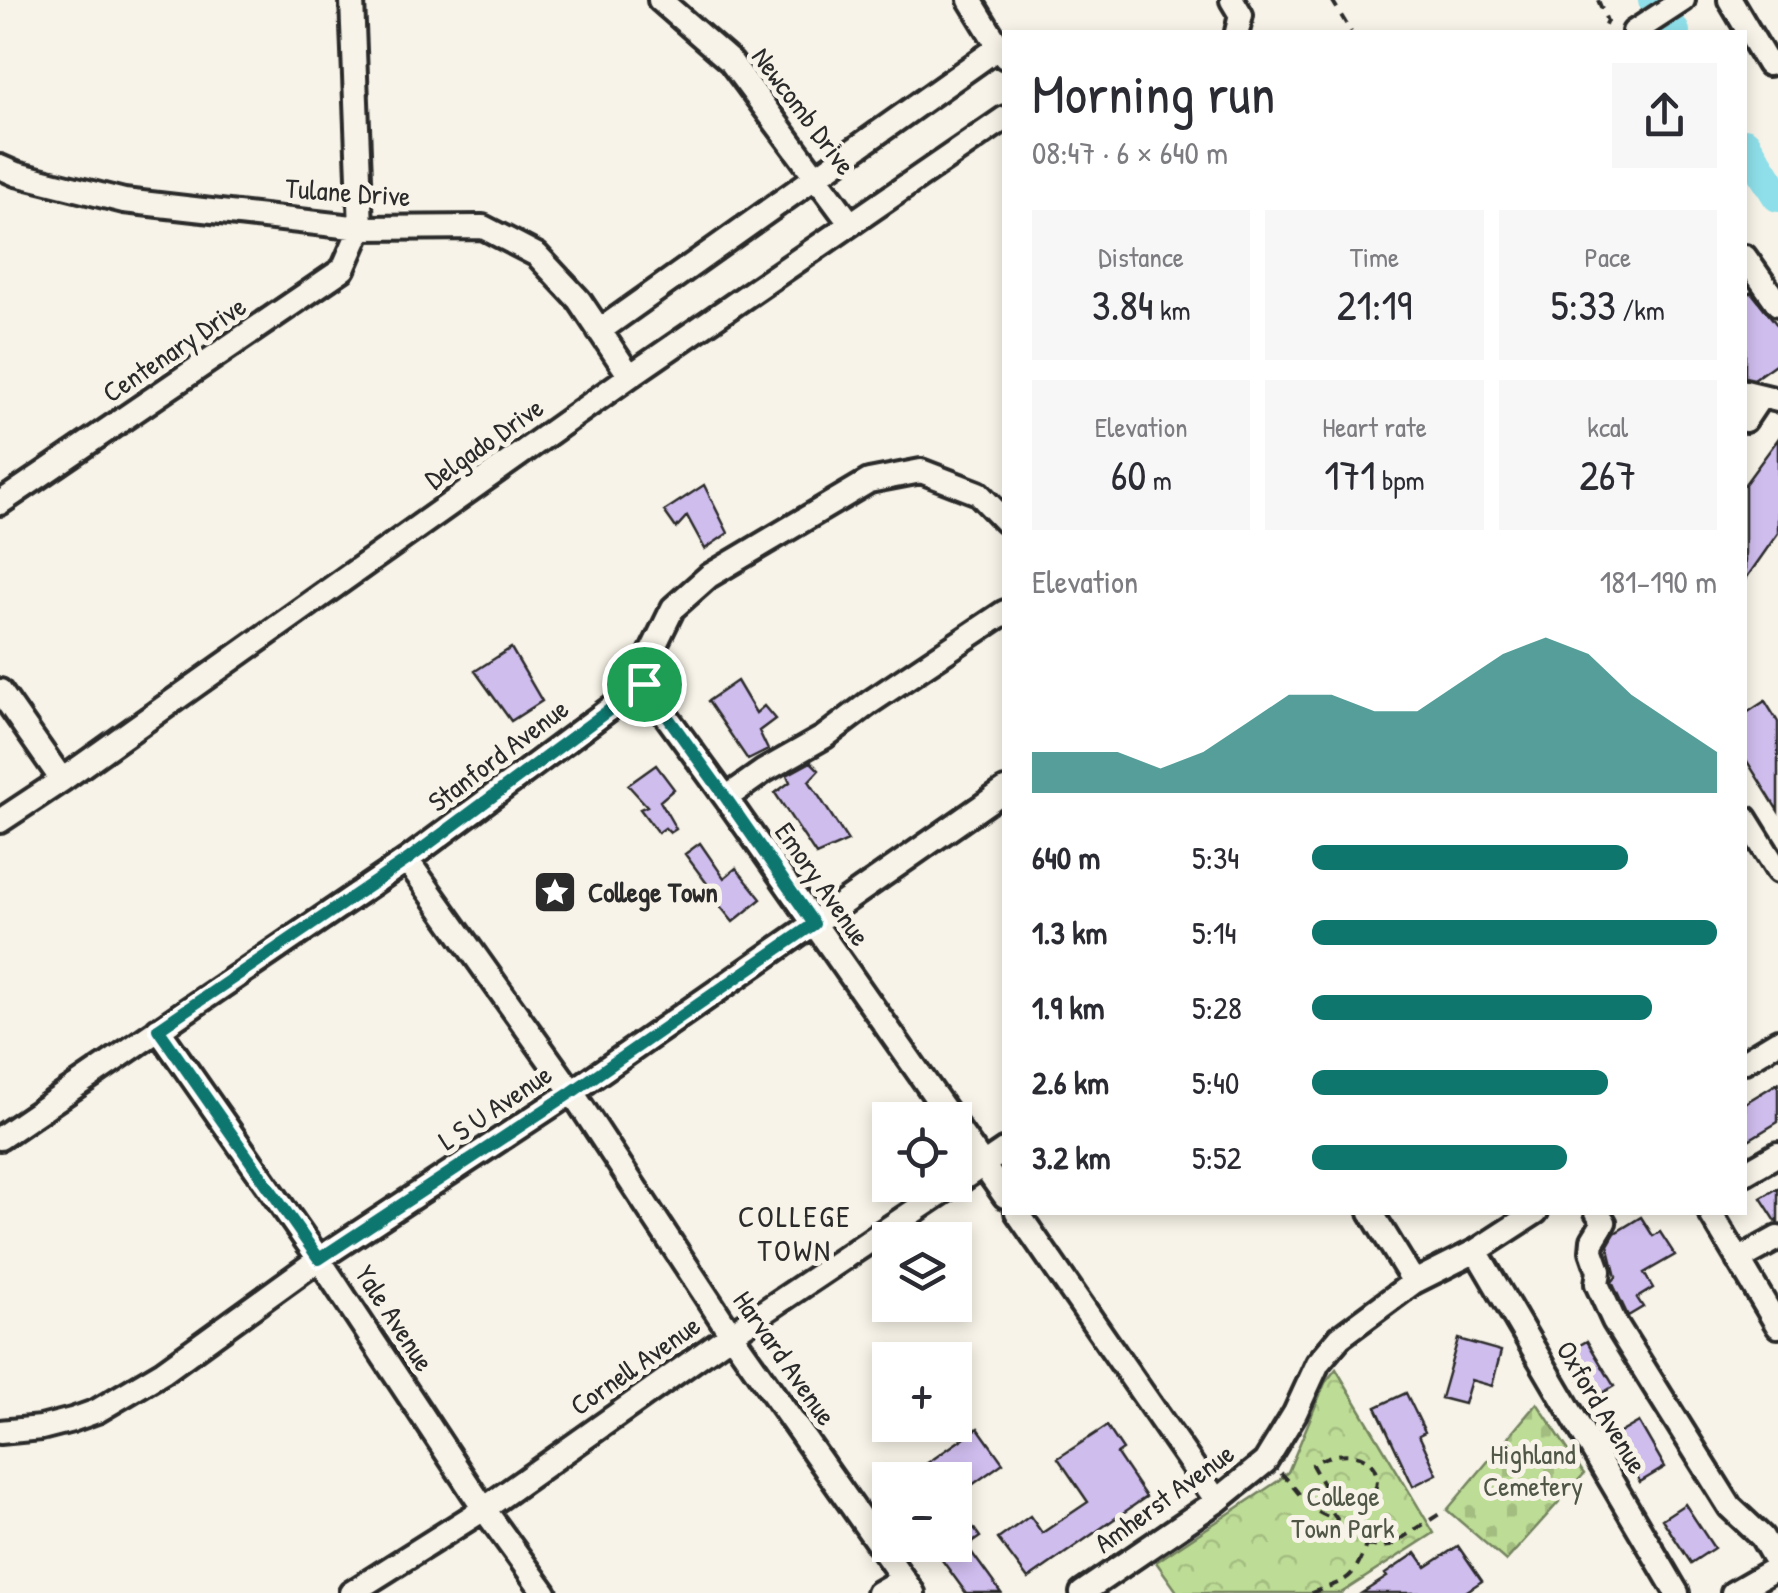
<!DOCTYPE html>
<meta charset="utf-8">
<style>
:root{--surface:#fff;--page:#f7f7f7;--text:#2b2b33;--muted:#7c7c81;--accent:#0f766e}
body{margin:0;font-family:"Patrick Hand",sans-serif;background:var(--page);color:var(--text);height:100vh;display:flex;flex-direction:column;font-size:38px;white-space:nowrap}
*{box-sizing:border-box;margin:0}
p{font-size:32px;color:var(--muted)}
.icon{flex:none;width:55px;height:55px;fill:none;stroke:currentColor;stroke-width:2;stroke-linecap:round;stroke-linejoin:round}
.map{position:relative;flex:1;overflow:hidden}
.panel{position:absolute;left:1002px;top:30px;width:745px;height:1185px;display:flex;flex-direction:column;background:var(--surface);border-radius:0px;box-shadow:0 5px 15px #0003}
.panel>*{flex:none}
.fabs{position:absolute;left:872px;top:1102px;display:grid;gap:20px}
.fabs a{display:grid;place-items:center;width:100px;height:100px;border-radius:0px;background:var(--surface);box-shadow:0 5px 15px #0003;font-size:50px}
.pin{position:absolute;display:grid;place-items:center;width:85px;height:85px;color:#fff;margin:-42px;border:5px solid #fff;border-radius:50%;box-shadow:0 2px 10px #0007}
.round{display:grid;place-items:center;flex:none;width:105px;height:105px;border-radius:0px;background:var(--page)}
.summary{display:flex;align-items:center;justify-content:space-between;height:170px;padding:0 30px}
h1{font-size:55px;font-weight:600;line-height:75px}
.figures{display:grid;grid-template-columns:repeat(3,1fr);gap:15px;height:170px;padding:10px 30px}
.figures div{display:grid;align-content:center;border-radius:0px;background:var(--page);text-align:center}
.figures b{font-size:42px;font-weight:600}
.figures small{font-size:28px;font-weight:400}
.figures p{font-size:28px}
.chart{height:280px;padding:20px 30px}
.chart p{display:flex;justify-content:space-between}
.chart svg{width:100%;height:180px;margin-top:10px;fill:var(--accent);opacity:.7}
ul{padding:0 30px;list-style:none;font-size:32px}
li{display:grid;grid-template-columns:160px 120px 1fr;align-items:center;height:75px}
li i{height:25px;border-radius:12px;background:var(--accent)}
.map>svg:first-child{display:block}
</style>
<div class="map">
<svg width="1778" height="1593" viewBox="0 0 1778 1593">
<defs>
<pattern id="forest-crowns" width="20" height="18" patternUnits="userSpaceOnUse" patternTransform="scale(2.5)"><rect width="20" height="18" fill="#bddc95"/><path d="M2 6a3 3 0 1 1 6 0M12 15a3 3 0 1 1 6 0" fill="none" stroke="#a3bd81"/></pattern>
<pattern id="cemetery-stones" width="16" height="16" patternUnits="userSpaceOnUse" patternTransform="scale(2.5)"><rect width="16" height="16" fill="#bddc95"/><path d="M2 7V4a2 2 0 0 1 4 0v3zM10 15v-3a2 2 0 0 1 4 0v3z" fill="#a3bd81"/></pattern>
</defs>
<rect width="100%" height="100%" fill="#f7f3e8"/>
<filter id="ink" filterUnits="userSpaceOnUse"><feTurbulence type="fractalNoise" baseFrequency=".01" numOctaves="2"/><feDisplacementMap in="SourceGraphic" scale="20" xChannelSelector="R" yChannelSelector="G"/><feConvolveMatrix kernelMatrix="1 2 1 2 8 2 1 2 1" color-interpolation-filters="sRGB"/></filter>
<g filter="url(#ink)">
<path fill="url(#forest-crowns)" stroke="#748460" stroke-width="2.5" d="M1336,1369L1434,1533L1341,1593H1178L1156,1562L1278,1481L1288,1472L1325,1383Z"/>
<path fill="url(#cemetery-stones)" stroke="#748460" stroke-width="2.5" d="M1537,1403L1584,1474L1506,1561L1447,1510Z"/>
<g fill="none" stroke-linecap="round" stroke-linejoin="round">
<path stroke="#8edfe9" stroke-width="32" d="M1654,0L1674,32
M1745,144L1778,196"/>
</g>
<path fill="#cfbdee" stroke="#2b2b2b" stroke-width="2.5" d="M1751,292L1778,326V362L1754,379L1745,377V297Z
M1778,439V533L1745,580V484Z
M704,485L728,533L705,549L687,516L676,528L664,511Z
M511,648L542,701L511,721L475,671Z
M737,681L756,713L764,706L775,719L759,731L768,750L748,760L708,701Z
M1765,701L1778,722V811L1745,758V714Z
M811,762L819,770L809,781L848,841L816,855L775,793L790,782L787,775Z
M656,765L674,789L660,801L676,829L670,833L665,828L658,833L640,809L647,806L628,785Z
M700,843L724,878L736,868L761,899L733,922L708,891L711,889L685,854Z
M1778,1083V1122L1745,1142V1103Z
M1778,1188V1223H1777L1761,1198Z
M1641,1217L1653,1236L1660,1232L1675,1255L1644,1273L1653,1288L1637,1298L1643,1307L1628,1316L1612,1282L1616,1277L1608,1245L1615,1233Z
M1458,1339L1501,1351L1492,1386L1471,1380L1464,1404L1441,1398Z
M1587,1341L1614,1386L1591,1400L1564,1354Z
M1406,1393L1425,1432L1419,1435L1437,1474L1413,1486L1376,1407Z
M1639,1422L1665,1467L1640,1482L1613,1437Z
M1107,1426L1123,1450L1117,1454L1146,1497L1028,1579L998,1539L1030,1516L1042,1533L1088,1502L1058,1458Z
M978,1428L1003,1463L955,1497V1480H903Z
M955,1502L980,1537L967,1546L1001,1593H966L942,1560L955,1551Z
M1685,1504L1714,1548L1691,1563L1662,1519Z
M1458,1546L1482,1581L1464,1593H1362L1387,1577L1385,1574L1416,1553L1426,1567Z"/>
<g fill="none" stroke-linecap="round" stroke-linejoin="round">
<g stroke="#2b2b2b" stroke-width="30">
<path id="minor" d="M660,0L731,62L850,223
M970,0L1005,57
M1232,0L1241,15L1237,32
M1730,0L1768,64
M1634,32L1683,0
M0,167L16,174L124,201L361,228L483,227L537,255L579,300L630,376
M1745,257L1778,304
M599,331L999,47
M1745,392L1778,400
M1745,420L1761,396
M0,503L343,269L361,228L352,0
M643,684L726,798L952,1120
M0,691L62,780
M726,798L764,771L824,737L869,703L1005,612
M1745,818L1778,871
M0,821L62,780L630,376L1005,118
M407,860L572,1092L731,1334L913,1593
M158,1029L319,1259L484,1509L545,1593
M1745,1061L1778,1041
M955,1125L1005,1196
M0,1138L407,860L643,684L648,659L673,608L709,576L869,481L921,471L978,493L1005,521
M1745,1173L1778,1154
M955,1184L1005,1150
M1017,1212L1217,1501
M1371,1212L1414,1282
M1597,1212L1604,1222L1593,1240L1592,1251L1599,1271L1597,1284L1614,1321L1730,1507L1762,1537L1778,1565
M1710,1212L1778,1326
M1476,1251L1677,1593
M1738,1260L1778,1238
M0,1432L41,1428L72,1420L97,1411L163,1372L319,1259L572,1092L1005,790
M351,1593L484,1509L731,1334L953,1185
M878,1593L902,1579
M1082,1593L1217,1501L1265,1462L1295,1413L1318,1363L1340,1337L1414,1282L1476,1251L1536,1212
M1733,1593L1778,1567"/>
</g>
<path stroke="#2b2b2b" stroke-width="4" stroke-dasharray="10 8" stroke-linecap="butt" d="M1332,0L1351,32
M1598,0L1607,21L1602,32
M1281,1473C1299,1491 1310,1515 1337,1519L1331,1511L1326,1490L1312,1465C1331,1450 1374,1447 1377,1479C1378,1493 1361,1511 1352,1520L1358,1535L1366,1545C1353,1583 1345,1580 1311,1593
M1366,1545L1380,1547L1390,1546L1444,1511"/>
<use href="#minor" stroke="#f7f3e8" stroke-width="22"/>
</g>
</g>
<g fill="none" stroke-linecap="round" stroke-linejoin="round" filter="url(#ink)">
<g stroke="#fff" stroke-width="20">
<path id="route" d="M644,684L726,798L814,924L572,1092L319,1259L158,1029L407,860Z"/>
</g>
<use href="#route" stroke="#0f766e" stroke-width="12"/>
</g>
<defs>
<g id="sight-square" transform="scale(2.25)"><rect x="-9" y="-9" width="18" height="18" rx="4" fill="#2b2b2b" stroke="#f7f3e8"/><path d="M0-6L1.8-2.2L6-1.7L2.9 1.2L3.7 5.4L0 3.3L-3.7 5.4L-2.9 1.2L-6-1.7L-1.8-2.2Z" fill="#fff"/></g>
</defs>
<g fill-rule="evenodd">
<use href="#sight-square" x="555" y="892"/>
</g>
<g text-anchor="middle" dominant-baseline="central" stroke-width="10" stroke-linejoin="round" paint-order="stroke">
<g font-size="28" fill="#2b2b2b" stroke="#f7f3e8">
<text transform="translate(804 111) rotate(53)">Newcomb Drive</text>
<text transform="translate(348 192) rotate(4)">Tulane Drive</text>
<text transform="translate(174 349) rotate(-34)">Centenary Drive</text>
<text transform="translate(484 443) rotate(-35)">Delgado Drive</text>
<text transform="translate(498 755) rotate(-37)">Stanford Avenue</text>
<text transform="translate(823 884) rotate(55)">Emory Avenue</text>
<text transform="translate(495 1107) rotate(-34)">L S U Avenue</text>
<text transform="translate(395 1318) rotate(57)">Yale Avenue</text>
<text transform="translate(785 1358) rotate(55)">Harvard Avenue</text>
<text transform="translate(635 1365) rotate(-35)">Cornell Avenue</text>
<text transform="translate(1602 1407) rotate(59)">Oxford Avenue</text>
<text transform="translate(1164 1498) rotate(-36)">Amherst Avenue</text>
</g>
<g font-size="28" font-weight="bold" fill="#2b2b2b" stroke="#f7f3e8" text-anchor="start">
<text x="588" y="892">College Town</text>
</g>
<g font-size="28" fill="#505746" stroke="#f7f3e8">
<text x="1533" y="1454">Highland<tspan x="1533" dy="32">Cemetery</tspan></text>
<text x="1343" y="1496">College<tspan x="1343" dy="32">Town Park</tspan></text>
</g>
<g font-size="30" letter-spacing="2.5" fill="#2b2b2b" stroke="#f7f3e8">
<text x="795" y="1216">COLLEGE<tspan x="795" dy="34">TOWN</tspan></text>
</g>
</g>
</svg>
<div class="fabs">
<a><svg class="icon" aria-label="locate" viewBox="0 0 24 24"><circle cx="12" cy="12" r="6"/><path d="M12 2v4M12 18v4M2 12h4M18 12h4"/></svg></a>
<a><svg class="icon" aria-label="layers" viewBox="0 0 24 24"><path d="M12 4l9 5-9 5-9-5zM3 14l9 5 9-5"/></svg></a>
<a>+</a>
<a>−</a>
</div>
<div class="pin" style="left:644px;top:684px;background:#1e9e55"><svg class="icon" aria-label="arrive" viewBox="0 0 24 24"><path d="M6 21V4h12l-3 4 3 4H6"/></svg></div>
<section class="panel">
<div class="summary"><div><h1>Morning run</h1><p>08:47 · 6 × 640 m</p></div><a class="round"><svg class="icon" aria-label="share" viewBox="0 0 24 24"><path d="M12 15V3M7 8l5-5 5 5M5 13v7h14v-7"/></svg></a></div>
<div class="figures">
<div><p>Distance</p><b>3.84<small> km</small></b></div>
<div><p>Time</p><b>21:19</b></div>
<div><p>Pace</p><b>5:33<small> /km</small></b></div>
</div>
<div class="figures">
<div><p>Elevation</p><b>60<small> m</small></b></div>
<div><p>Heart rate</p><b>171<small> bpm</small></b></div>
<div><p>kcal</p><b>267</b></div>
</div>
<div class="chart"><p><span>Elevation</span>181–190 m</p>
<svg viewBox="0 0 160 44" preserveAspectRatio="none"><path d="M0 44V34L10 34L20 34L30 38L40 34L50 27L60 20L70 20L80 24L90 24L100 17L110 10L120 6L130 10L140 20L150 27L160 34V44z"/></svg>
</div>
<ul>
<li><b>640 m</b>5:34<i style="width:78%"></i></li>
<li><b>1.3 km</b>5:14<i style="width:100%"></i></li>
<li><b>1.9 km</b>5:28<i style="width:84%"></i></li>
<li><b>2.6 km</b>5:40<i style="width:73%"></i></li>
<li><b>3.2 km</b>5:52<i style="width:63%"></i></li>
</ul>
</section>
</div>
